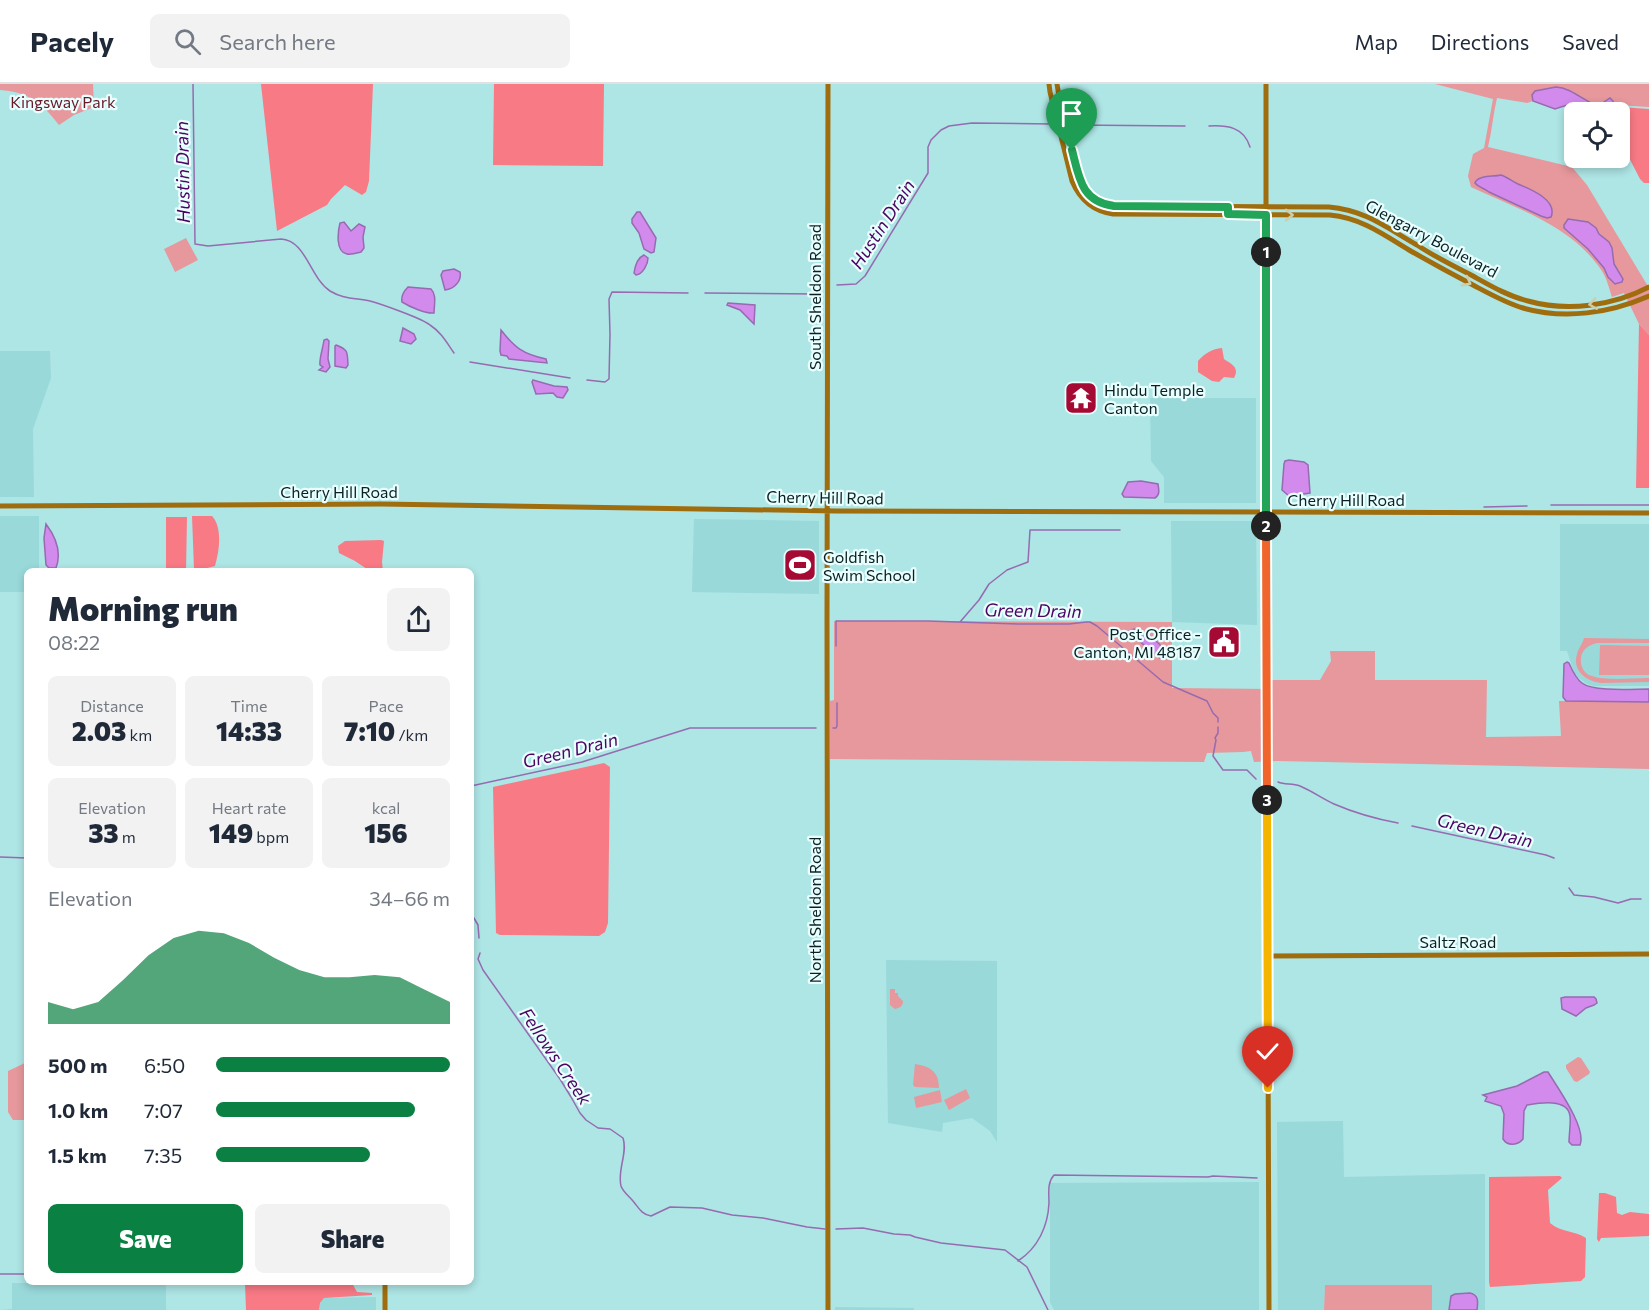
<!DOCTYPE html>
<meta charset="utf-8">
<style>
:root{--surface:#fff;--page:#f2f2f3;--text:#1f2937;--muted:#747a83;--line:#e0e1e3;--accent:#0b8043}
body{margin:0;font-family:Commissioner,sans-serif;background:var(--page);color:var(--text);height:100vh;display:flex;flex-direction:column;font-size:22px;white-space:nowrap}
*{box-sizing:border-box;margin:0}
p{font-size:20px;color:var(--muted)}
.icon{flex:none;width:33px;height:33px;fill:none;stroke:currentColor;stroke-width:2;stroke-linecap:round;stroke-linejoin:round}
.map{position:relative;flex:1;overflow:hidden}
.sheet{position:absolute;left:24px;top:484px;width:450px;height:717px;display:flex;flex-direction:column;background:var(--surface);border-radius:9px;box-shadow:0 3px 9px #0003}
.sheet>*{flex:none}
.buttons{position:absolute;left:1564px;top:18px;display:grid;gap:12px}
.buttons a{display:grid;place-items:center;width:66px;height:66px;border-radius:9px;background:var(--surface);box-shadow:0 3px 9px #0003;font-size:30px}
.pin{position:absolute;display:grid;place-items:center;width:51px;height:51px;color:#fff;margin:-62px -26px;border-radius:50% 50% 50% 0;rotate:-45deg;box-shadow:0 0 6px #0007}
.pin .icon{rotate:45deg}
.km{position:absolute;width:30px;height:30px;margin:-15px;border-radius:50%;background:#222;color:#fff;font-size:16px;line-height:30px;text-align:center}
.round{display:grid;place-items:center;flex:none;width:63px;height:63px;border-radius:9px;background:var(--page)}
.headline{display:flex;align-items:center;justify-content:space-between;height:102px;padding:0 24px}
h1{font-size:33px;font-weight:800;line-height:45px}
.metrics{display:grid;grid-template-columns:repeat(3,1fr);gap:9px;height:102px;padding:6px 24px}
.metrics div{display:grid;align-content:center;border-radius:9px;background:var(--page);text-align:center}
.metrics b{font-size:26px;font-weight:800}
.metrics small{font-size:16px;font-weight:400}
.metrics p{font-size:16px}
.chart{height:168px;padding:12px 24px}
.chart p{display:flex;justify-content:space-between}
.chart svg{width:100%;height:108px;margin-top:6px;fill:var(--accent);opacity:.7}
.primary-button{display:flex;gap:12px;margin-top:auto;padding:12px 24px}
.primary-button a{flex:1;height:69px;border-radius:9px;background:var(--accent);color:#fff;font-size:24px;font-weight:800;line-height:69px;text-align:center}
.primary-button a+a{background:var(--page);color:var(--text)}
ul{padding:0 24px;list-style:none;font-size:20px}
li{display:grid;grid-template-columns:96px 72px 1fr;align-items:center;height:45px}
li i{height:15px;border-radius:8px;background:var(--accent)}
header{display:flex;align-items:center;gap:36px;box-sizing:border-box;height:84px;padding:0 30px;background:var(--surface);border-bottom:2px solid var(--line)}
header strong{font-size:28px}
nav{display:flex;gap:33px;margin-inline-start:auto;font-size:21px}
.search{width:420px;height:54px;background:var(--page);display:flex;align-items:center;gap:15px;box-sizing:border-box;padding:0 21px;border-radius:9px;color:var(--muted);font-size:22px}
.map>svg:first-child{display:block}
</style>
<header>
<strong>Pacely</strong>
<div class="search"><svg class="icon" aria-label="search" viewBox="0 0 24 24"><circle cx="10" cy="10" r="6"/><path d="M15 15l6 6"/></svg>Search here</div>
<nav><a>Map</a><a>Directions</a><a>Saved</a></nav>
</header>
<div class="map">
<svg width="1649" height="1226" viewBox="0 0 1649 1226">
<rect width="100%" height="100%" fill="#aee5e5"/>
<path fill="#99d9da" d="M0,267H50L51,294L33,345L34,413H0Z
M1150,314H1256V419H1164V393L1151,377Z
M0,432H39V487L27,488V508H0Z
M694,435L819,437V510L692,508Z
M1256,437L1257,541L1172,538L1171,437Z
M1560,440H1649V602H1594L1587,600L1575,591L1567,567H1560Z
M886,876L997,877V1058L990,1047L972,1034L943,1039L942,1048L888,1039Z
M1343,1037L1344,1093L1485,1090V1226H1432V1201H1325L1324,1226H1278L1277,1038Z
M1259,1098V1226H1054L1050,1218V1099Z
M12,1199H166V1226H0L12,1225Z
M376,1213V1226H319L320,1219L324,1214Z
M835,1223L914,1224V1226H835Z"/>
<path fill="#e6989c" d="M0,0H93L94,23L74,31L59,41C42,19 29,8 0,6Z
M1435,0H1649V23L1616,21V28H1585L1570,20L1555,25L1533,17L1527,19L1497,14C1493,30 1492,47 1488,63L1572,83L1587,101L1649,204V251L1639,240L1624,209L1612,213C1609,204 1607,195 1602,187C1572,142 1518,125 1471,103L1468,92L1473,70L1484,64L1493,15Z
M186,154L198,176L175,188L164,165Z
M834,537L1172,538V604L1271,605L1272,596H1320L1331,577L1330,567H1375V596H1487L1486,653L1561,652L1559,617H1649V685L1278,677L1254,678L1251,667L1243,668L1207,669L1204,678L830,675V617L834,616Z
M1584,554L1649,555V559H1597C1589,561 1582,565 1581,574C1580,582 1584,590 1592,592C1606,597 1634,594 1649,594V598L1601,599C1586,597 1572,587 1577,570C1579,563 1582,561 1584,554Z
M1600,561L1649,562V591H1599Z
M890,905H895V909H898V912L903,917C903,922 900,924 895,925L890,921Z
M1578,973L1581,974L1590,988L1589,990L1577,998L1574,997L1566,984V981Z
M27,978V1036H13L8,1028V987Z
M915,980C929,982 939,987 939,1004L915,1003L913,1001Z
M966,1005L970,1014L949,1026L944,1016Z
M940,1006L942,1018L916,1024L914,1013Z
M1325,1201H1432V1226H1324Z"/>
<path fill="#f87a85" d="M261,0H373L369,97L366,108L362,111L345,101L331,115L327,121L277,147Z
M494,0H604L603,82L493,81Z
M1621,23L1649,25V99H1644L1640,95L1621,58L1619,25Z
M1639,240L1649,251V404H1636Z
M1222,264L1224,275C1231,280 1240,283 1234,294L1224,293L1219,298L1212,297L1198,288V277C1205,269 1212,265 1222,264Z
M192,432H212C223,444 219,468 215,482L195,487L194,485Z
M166,433H187L186,487H166Z
M381,456L384,457L382,478L383,487H370L355,477L339,469L338,462L345,457Z
M604,679L610,683L608,839L605,848L599,852L500,851L496,849L493,703Z
M1560,1092L1562,1094L1548,1106L1550,1139C1562,1149 1574,1146 1586,1154L1585,1193L1581,1197L1490,1203L1489,1198V1093Z
M1599,1109H1605L1616,1113L1617,1129L1622,1131L1630,1128L1649,1130V1152L1601,1154L1599,1158L1597,1155Z
M245,1199H352L357,1208L372,1209V1211L324,1214L320,1219L319,1226H246Z"/>
<path fill="#d28bed" stroke="#966bb0" stroke-width="1.5" d="M1556,3C1572,4 1583,17 1598,22L1610,14L1613,17L1615,28H1585L1570,20L1555,25L1533,17L1532,11L1535,7Z
M1501,91C1507,93 1512,97 1518,100C1530,105 1558,116 1551,133L1547,134L1541,132L1489,108C1484,104 1478,103 1475,99L1476,97C1481,91 1493,93 1501,91Z
M637,128H640L656,154L654,168L651,169L644,165L639,149L632,139V135Z
M1568,135L1588,138L1596,144L1599,150L1609,158L1612,164L1614,180L1623,195L1622,198L1615,200L1608,193L1604,184L1588,165L1564,144V141Z
M344,138L351,147L359,140L365,143L363,153L364,164L361,168C357,169 351,171 347,170C335,168 338,147 340,139Z
M644,171L648,174C648,180 643,190 636,191L634,189C635,182 637,174 644,171Z
M454,185L460,188C462,197 454,205 445,206L441,191L443,187Z
M408,203L431,205C437,211 434,221 434,229C426,230 410,223 402,218C401,213 404,207 408,203Z
M728,219L755,221L754,240L740,226L727,221Z
M403,244L414,250L416,255L411,260L400,257Z
M501,246C515,264 523,270 546,275L547,279L509,275L507,272L501,271L500,267Z
M327,255L329,257L328,275L330,283L326,288L319,286L323,283L320,281C319,275 323,264 324,256Z
M336,261C349,266 347,268 348,281L346,284L335,282V262Z
M533,296L554,302L567,303L568,306L563,314L557,313L553,309L536,310L532,298Z
M1289,376L1304,378L1308,381L1310,409L1289,412L1282,406L1284,380L1285,377Z
M1141,397L1158,400C1159,406 1160,411 1155,414L1124,413L1122,410L1128,398Z
M46,440C55,452 62,468 56,484H49L46,481L44,454Z
M1134,545C1147,549 1165,560 1166,574L1164,575L1160,574L1133,552L1129,547Z
M1567,578L1569,579C1572,586 1575,594 1582,599C1593,608 1633,605 1649,605V618L1566,617L1563,613L1564,580Z
M1565,913H1594L1596,915L1597,919L1594,921L1586,924L1576,932L1562,925L1561,914Z
M1544,988H1548C1557,1003 1587,1044 1580,1061H1572L1569,1058C1569,1051 1571,1038 1570,1032C1568,1014 1539,1019 1527,1021L1524,1027L1523,1055C1518,1061 1508,1063 1503,1055L1504,1030L1501,1022L1485,1017L1487,1013L1483,1011L1517,1002Z
M1470,1209C1479,1211 1478,1218 1477,1226H1449L1451,1212L1455,1210Z"/>
<g fill="none" stroke-linecap="round" stroke-linejoin="round">
<path stroke="#966bb0" stroke-width="1.5" d="M193,0L195,160L208,162L281,155C306,156 310,194 330,207C343,215 355,214 370,217C381,220 421,234 430,241C441,248 447,259 454,269
M1073,41L1185,42
M1209,42C1227,41 1244,43 1250,63
M837,201L856,200L865,192L928,89V63L931,56L941,46L949,42L972,39L1051,40
M705,209L817,210
M470,278L570,294
M587,296L605,298L609,295L610,250L609,215L612,208L688,209
M1551,421H1649
M1484,423L1527,422
M960,538L979,516L989,500L1007,486L1028,478L1030,446H1120
M836,562V537H928L1019,540H1069L1086,538H1090L1097,542L1163,598L1207,617L1213,629L1218,634V638
M1218,643V649L1215,654L1216,656L1213,672L1223,686H1247L1256,695
M833,644H836L837,642V619
M1278,698C1285,701 1292,699 1300,702C1312,707 1323,715 1334,720C1355,729 1376,735 1398,739
M471,702L582,678L690,644H816
M1412,742L1546,771L1554,774
M0,773L27,774
M1569,804L1574,811L1594,813L1618,819L1631,815H1641
M471,829L478,841L479,854
M480,869L478,875L483,886L560,995L571,1013L580,1029L586,1036L598,1044L610,1045L623,1054C628,1069 617,1086 621,1102C623,1108 629,1112 633,1117C639,1124 641,1130 651,1132L670,1123L702,1124L732,1131L763,1134L807,1143L825,1145
M836,1145L863,1144L894,1150L910,1151L915,1153L941,1159L1005,1166L1027,1183L1048,1226
M1018,1177C1038,1164 1048,1142 1049,1119C1049,1108 1047,1099 1054,1091L1208,1093L1213,1092L1257,1094
M0,1190H27"/>
<path stroke="#9f6d0d" stroke-width="5" d="M828,0L827,534L828,1226
M1049,0L1050,8L1072,97C1080,116 1093,127 1113,130L1330,131C1361,134 1383,150 1409,166C1430,178 1452,190 1473,201C1490,210 1506,219 1523,224C1565,236 1610,229 1649,212
M1057,0L1059,12L1083,103L1096,116L1105,120L1114,122L1329,123C1365,126 1387,144 1417,161C1435,173 1454,182 1473,192C1491,202 1508,212 1528,217C1567,228 1613,222 1649,203
M1266,0V419L1269,1226
M0,422L381,420L836,427L1649,429
M1268,872L1649,870
M385,1226V1198"/>
</g>
<defs><path id="oneway-chevron" d="M-2-3.5L2.5 0L-2 3.5" fill="none" stroke-width="1.6" stroke-linecap="round" stroke-linejoin="round" transform="scale(1.5)"/></defs>
<g stroke="#cfccaa">
<use href="#oneway-chevron" transform="translate(1289 131)"/>
<use href="#oneway-chevron" transform="translate(1467 198) rotate(28)"/>
<use href="#oneway-chevron" transform="translate(1593 220) rotate(172)"/>
</g>
<g fill="none" stroke-linecap="round" stroke-linejoin="round">
<g stroke="#fff" stroke-width="12">
<path id="split-1" d="M1072,66C1079,93 1081,118 1114,122L1228,123V130L1266,131V168"/>
</g>
<g stroke="#fff" stroke-width="12">
<path id="split-2" d="M1266,442V168"/>
</g>
<g stroke="#fff" stroke-width="12">
<path id="split-3" d="M1266,442L1267,716"/>
</g>
<g stroke="#fff" stroke-width="12">
<path id="split-4" d="M1267,716L1268,1004"/>
</g>
<use href="#split-1" stroke="#22a559" stroke-width="8"/>
<use href="#split-2" stroke="#22a559" stroke-width="8"/>
<use href="#split-3" stroke="#f0652b" stroke-width="8"/>
<use href="#split-4" stroke="#f5b400" stroke-width="8"/>
</g>
<defs>
<g id="temple-square" transform="scale(1.725)"><rect x="-9" y="-9" width="18" height="18" rx="4" fill="#a50a34" stroke="#e9ffff"/><path d="M0-6L5-2H3V0L6.5 2.5H4V6H1.5V3h-3V6H-4V2.5H-6.5L-3 0V-2H-5Z" fill="#fff"/></g>
<g id="stadium-square" transform="scale(1.725)"><rect x="-9" y="-9" width="18" height="18" rx="4" fill="#a50a34" stroke="#e9ffff"/><path d="M0-5a6.5 5 0 1 0 0 10a6.5 5 0 1 0 0-10ZM-3.5-1.8h7v3.6h-7Z" fill="#fff"/></g>
<g id="civic-square" transform="scale(1.725)"><rect x="-9" y="-9" width="18" height="18" rx="4" fill="#a50a34" stroke="#e9ffff"/><path d="M-.6-6.5H3V-4.5H.6V-3L4-1V1h2V6H-6V1h2V-1L-.6-3ZM-1.2 2.5V6h2.4V2.5Z" fill="#fff"/></g>
</defs>
<g fill-rule="evenodd">
<use href="#temple-square" x="1081" y="314"/>
<use href="#stadium-square" x="800" y="481"/>
<use href="#civic-square" x="1224" y="558"/>
</g>
<g text-anchor="middle" dominant-baseline="central" stroke-width="4.5" stroke-linejoin="round" paint-order="stroke">
<g font-size="16" fill="#671925" stroke="#e9ffff">
<text x="63" y="17">Kingsway Park</text>
</g>
<g font-size="16" fill="#0b2121" stroke="#e9ffff">
<text transform="translate(1432 154) rotate(28)">Glengarry Boulevard</text>
<text transform="translate(814 213) rotate(-90)">South Sheldon Road</text>
<text x="339" y="407">Cherry Hill Road</text>
<text transform="translate(825 413) rotate(1)">Cherry Hill Road</text>
<text x="1346" y="415">Cherry Hill Road</text>
<text transform="translate(814 826) rotate(-90)">North Sheldon Road</text>
<text x="1458" y="857">Saltz Road</text>
</g>
<g font-size="16" fill="#0b2121" stroke="#e9ffff" text-anchor="start">
<text x="1104" y="305">Hindu Temple<tspan x="1104" dy="18">Canton</tspan></text>
<text x="823" y="472">Goldfish<tspan x="823" dy="18">Swim School</tspan></text>
<text x="1201" y="549" text-anchor="end">Post Office -<tspan x="1201" dy="18">Canton, MI 48187</tspan></text>
</g>
<g font-size="18" font-style="italic" fill="#4c0461" stroke="#e9ffff">
<text transform="translate(182 88) rotate(-91)">Hustin Drain</text>
<text transform="translate(882 140) rotate(-57)">Hustin Drain</text>
<text transform="translate(1033 526) rotate(1)">Green Drain</text>
<text transform="translate(570 666) rotate(-14)">Green Drain</text>
<text transform="translate(1485 746) rotate(13)">Green Drain</text>
<text transform="translate(556 972) rotate(56)">Fellows Creek</text>
</g>
</g>
</svg>
<div class="buttons">
<a><svg class="icon" aria-label="locate" viewBox="0 0 24 24"><circle cx="12" cy="12" r="6"/><path d="M12 2v4M12 18v4M2 12h4M18 12h4"/></svg></a>
</div>
<div class="pin" style="left:1072px;top:66px;background:#1e9e55"><svg class="icon" aria-label="arrive" viewBox="0 0 24 24"><path d="M6 21V4h12l-3 4 3 4H6"/></svg></div>
<div class="pin" style="left:1268px;top:1004px;background:#d93025"><svg class="icon" aria-label="check" viewBox="0 0 24 24"><path d="M5 12l5 5 9-10"/></svg></div>
<b class="km" style="left:1266px;top:168px">1</b>
<b class="km" style="left:1266px;top:442px">2</b>
<b class="km" style="left:1267px;top:716px">3</b>
<section class="sheet">
<div class="headline"><div><h1>Morning run</h1><p>08:22</p></div><a class="round"><svg class="icon" aria-label="share" viewBox="0 0 24 24"><path d="M12 15V3M7 8l5-5 5 5M5 13v7h14v-7"/></svg></a></div>
<div class="metrics">
<div><p>Distance</p><b>2.03<small> km</small></b></div>
<div><p>Time</p><b>14:33</b></div>
<div><p>Pace</p><b>7:10<small> /km</small></b></div>
</div>
<div class="metrics">
<div><p>Elevation</p><b>33<small> m</small></b></div>
<div><p>Heart rate</p><b>149<small> bpm</small></b></div>
<div><p>kcal</p><b>156</b></div>
</div>
<div class="chart"><p><span>Elevation</span>34–66 m</p>
<svg viewBox="0 0 160 44" preserveAspectRatio="none"><path d="M0 44V35L10 38L20 35L30 26L40 16L50 9L60 6L70 7L80 11L90 17L100 22L110 25L120 25L130 24L140 25L150 30L160 35V44z"/></svg>
</div>
<ul>
<li><b>500 m</b>6:50<i style="width:100%"></i></li>
<li><b>1.0 km</b>7:07<i style="width:85%"></i></li>
<li><b>1.5 km</b>7:35<i style="width:66%"></i></li>
</ul>
<div class="primary-button"><a>Save</a><a>Share</a></div>
</section>
</div>
